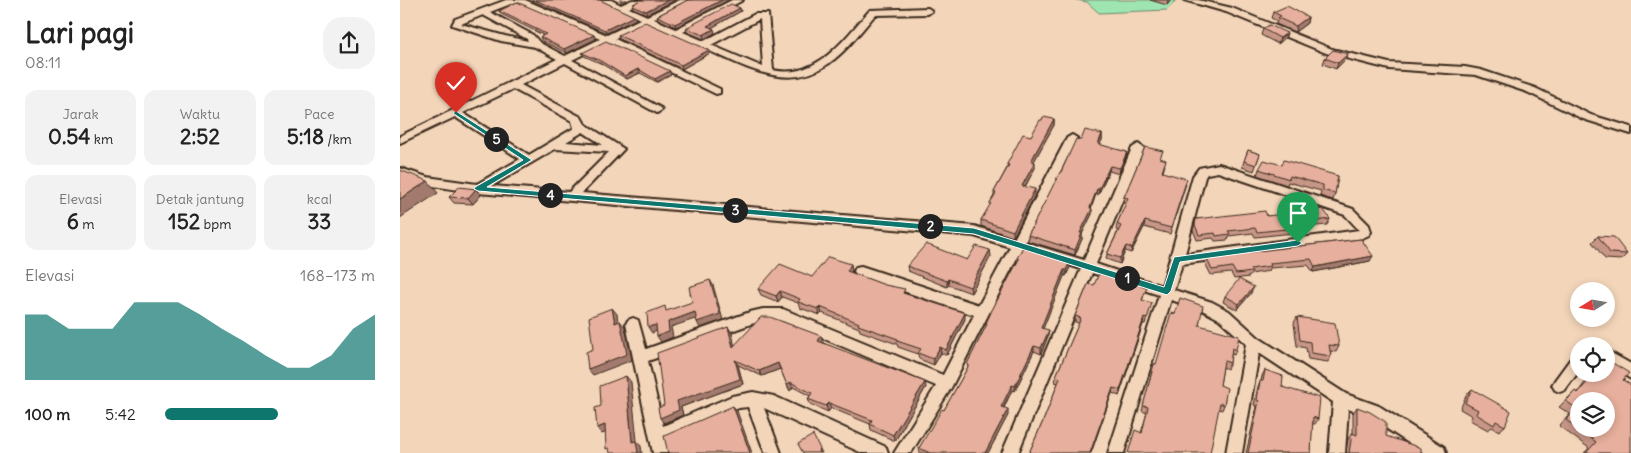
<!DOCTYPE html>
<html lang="id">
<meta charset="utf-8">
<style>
:root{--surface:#fff;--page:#f2f2f2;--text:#222;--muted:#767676;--accent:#0f766e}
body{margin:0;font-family:Delius,sans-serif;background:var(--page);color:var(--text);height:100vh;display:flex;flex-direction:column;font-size:19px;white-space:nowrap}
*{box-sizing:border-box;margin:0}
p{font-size:16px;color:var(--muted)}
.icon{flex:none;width:28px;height:28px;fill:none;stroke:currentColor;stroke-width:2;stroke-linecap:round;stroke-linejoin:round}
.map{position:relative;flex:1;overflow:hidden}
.drawer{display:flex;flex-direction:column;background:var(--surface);width:400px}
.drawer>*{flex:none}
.needle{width:32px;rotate:259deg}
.controls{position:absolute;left:1170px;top:282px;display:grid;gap:10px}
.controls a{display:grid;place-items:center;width:45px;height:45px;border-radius:50%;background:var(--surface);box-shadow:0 2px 8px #0003;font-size:25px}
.pin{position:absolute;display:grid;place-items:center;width:42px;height:42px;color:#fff;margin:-51px -21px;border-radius:50% 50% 50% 0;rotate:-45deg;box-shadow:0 0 5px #0007}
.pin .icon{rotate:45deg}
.km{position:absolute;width:25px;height:25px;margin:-12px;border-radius:50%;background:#222;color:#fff;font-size:14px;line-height:25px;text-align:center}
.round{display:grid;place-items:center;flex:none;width:52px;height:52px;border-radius:20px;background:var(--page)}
.head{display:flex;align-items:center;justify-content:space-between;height:85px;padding:0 25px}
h1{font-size:28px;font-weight:800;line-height:38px}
.metrics{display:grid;grid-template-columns:repeat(3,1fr);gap:8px;height:85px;padding:5px 25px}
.metrics div{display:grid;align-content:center;border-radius:12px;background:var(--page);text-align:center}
.metrics b{font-size:21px;font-weight:800}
.metrics small{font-size:14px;font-weight:400}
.metrics p{font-size:14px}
.chart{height:140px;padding:10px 25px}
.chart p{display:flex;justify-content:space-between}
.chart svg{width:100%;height:90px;margin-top:5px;fill:var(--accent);opacity:.7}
ul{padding:0 25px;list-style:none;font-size:16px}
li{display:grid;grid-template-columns:80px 60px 1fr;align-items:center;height:38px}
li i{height:12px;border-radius:6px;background:var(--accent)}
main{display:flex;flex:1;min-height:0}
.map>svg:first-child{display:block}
</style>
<main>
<section class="drawer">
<div class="head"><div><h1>Lari pagi</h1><p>08:11</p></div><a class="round"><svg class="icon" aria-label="share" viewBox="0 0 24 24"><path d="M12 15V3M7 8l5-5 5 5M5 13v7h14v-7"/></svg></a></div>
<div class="metrics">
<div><p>Jarak</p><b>0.54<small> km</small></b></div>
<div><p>Waktu</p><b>2:52</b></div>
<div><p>Pace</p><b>5:18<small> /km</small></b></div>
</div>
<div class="metrics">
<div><p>Elevasi</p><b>6<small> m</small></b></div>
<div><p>Detak jantung</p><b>152<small> bpm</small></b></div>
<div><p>kcal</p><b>33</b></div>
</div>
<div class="chart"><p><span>Elevasi</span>168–173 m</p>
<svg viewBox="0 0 160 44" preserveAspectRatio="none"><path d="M0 44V12L10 12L20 19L30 19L40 19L50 6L60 6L70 6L80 12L90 19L100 25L110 32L120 38L130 38L140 32L150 19L160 12V44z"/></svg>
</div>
<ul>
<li><b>100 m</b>5:42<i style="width:54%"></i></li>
</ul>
</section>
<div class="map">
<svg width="1231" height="453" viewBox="0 0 1231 453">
<rect width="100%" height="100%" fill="#f3d5b9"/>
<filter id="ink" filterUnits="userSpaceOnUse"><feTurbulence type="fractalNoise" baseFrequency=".02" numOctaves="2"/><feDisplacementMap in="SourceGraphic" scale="10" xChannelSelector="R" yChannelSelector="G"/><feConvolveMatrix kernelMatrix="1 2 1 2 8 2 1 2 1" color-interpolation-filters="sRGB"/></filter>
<g filter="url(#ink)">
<path fill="#9ee5b2" stroke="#6c8868" d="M676,0H776L767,10L699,13L687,2Z"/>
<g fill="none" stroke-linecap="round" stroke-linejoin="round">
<g stroke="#3b2a1e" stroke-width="4">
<path id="street" d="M106,0H125L207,35L240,19L200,0H211L221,5L232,0H243L229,8L247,16L280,0H291L254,19L276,29L332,0H343L283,32L304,41L355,14H368L373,70C417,80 444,39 470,10L528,8L532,11L528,14L475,15C461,31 447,51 428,64C391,91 350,69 314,53C292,43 269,33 247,23L215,39L320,89V93L316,94L208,42L172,60L261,108L262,110L257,113L165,63L121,85L181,117L185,124L224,149L182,193L574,226L614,239L667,138L672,135L677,138L625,242L684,260L732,148L738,144L744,148L696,264L762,286L793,176L799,168L819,164L953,209L969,225L971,232L969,235L958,240L782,264L774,290L812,302L829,311L859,338L946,394L979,406L1044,447L1046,453H1024L967,416L948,409L945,453H929L933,402L859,353L842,453H826L846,344L819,319L802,310L771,300L724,453H708L759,295L692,273L618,453H602L681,269L621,250L551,388L511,453H494L536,386L382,321H363L351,324L248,361L263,426L332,396L353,392L374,396L486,447L488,453H462L364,408L381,453H365L348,407L339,408L266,440L269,453H253L226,324L228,320L233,318L238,320L246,349L350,312L363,309H383L543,375L574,315L456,275L454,271L456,267L461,266L579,305L610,247L574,236L78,193L26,185L0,176V168L27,177L77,184L120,159L55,117L0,143V136L157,59L135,47L101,41L52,25L55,19ZM116,2L200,39L165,56L140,43L133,35L90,12ZM83,15L127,39L128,41L105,36L61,24ZM360,19L363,67L311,45ZM113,89L172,121L174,128L129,155L63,113ZM183,132L203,145L166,142ZM155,149L209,152L169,192L92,186ZM818,172L945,215L959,230L785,254L805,177L807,174Z
M784,0H798L832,8L932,49L989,63L1065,67L1081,70L1135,88L1191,115L1231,127V134L1183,119L1127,92L1076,75L989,69L926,53L826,12Z
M1206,350L1231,364V379L1206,364Z
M1179,353V371L1165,390L1160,392L1155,390L1152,385L1155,380L1174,354Z"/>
</g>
<use href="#street" fill="#f3d5b9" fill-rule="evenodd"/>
</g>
<path fill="#c79687" stroke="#3b2a1e" d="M132,0H200L236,19L207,33L133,1Z
M240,0H276L247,14L233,8L232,5Z
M288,0L276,27L258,19L257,16Z
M750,0H771L767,5Z
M340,8L341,11L311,28L315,33L304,39L287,32L286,28Z
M99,11L196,39L167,53L142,41L140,37L143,35L101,14Z
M873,12L908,17L907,23L895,32L876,24L877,21L871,18Z
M863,29L887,33L885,38L878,44L861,35Z
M218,35L309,50L310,53L282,69L219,39Z
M182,53L271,75L257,82L240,73L227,79L200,63L184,56Z
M948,54L945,60L936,69L923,64L925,58Z
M654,119V125L634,161L635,168L625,187L635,195L613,237L581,226V220L590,206V203L594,196V192L607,168V164L631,136L642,120Z
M702,134V140L699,145L727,152L726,157L719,174L709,171L698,195L696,194L691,209L692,214L682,234V239L675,255L628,241V235L661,172L681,140Z
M848,150L860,154L854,171L842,167Z
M761,158L765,165L763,172L786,184L770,234L744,227L731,253L725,251L720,264L706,259L707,254L718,231L716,230L717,224L726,204L723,203L724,197Z
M882,165L938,176L935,194L933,200L920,196L921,191L888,182L887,185L857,175L859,169Z
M76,189L81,195L73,204L54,203L49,197Z
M867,216L930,219L927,225L906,227L903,232L855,237L853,233L829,236L828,240L815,241L813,238L797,240L793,230L796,219Z
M1198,236L1227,254L1221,260L1205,259L1192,242Z
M961,239L970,261L913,272L908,265L870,268L869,271L851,274L849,277L834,279L831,273L811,275L805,263L806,257Z
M591,256L571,293L549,285L547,287L508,271L507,266L567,260Z
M617,258L670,262V267L666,276H664L643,328L648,336L641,354L634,351L615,391L612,390L604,408L608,415L588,453H520L519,448L544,410L568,367L567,364L586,326V323L617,262Z
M452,270L451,272L506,294L565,319L547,355L541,353L534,365L519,359L518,354L498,347L497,344L460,331L459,328L422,313L420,315L400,308L398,303L382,297L378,302L361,295L358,289L412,277Z
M694,285L745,292L742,301L750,309L745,324H743L719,396L712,393L691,453H629L644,419L658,383L655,382L656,376L679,323L675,322V316Z
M851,293L837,310L823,302L825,296Z
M897,317L939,346L936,352L930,351L931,356L928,362L908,359L906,348L897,346L894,323Z
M799,325L836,350L834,355L831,354L830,363L827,369L823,367L820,385L824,405L822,410L818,409L741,433L747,413L742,411L754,364H756Z
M328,327L332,333L334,345L421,336L423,343L526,387L495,441L471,430L470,424L431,408L428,412L410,404L408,399L410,396L393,387L390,391L380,369L362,376L338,365L343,384L281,407L283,415L264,423V405Z
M865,370L918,419L915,424H912L911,453H846L857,406L854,405L858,386L861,381L862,376Z
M1185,374H1206L1223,380L1231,453H1184L1189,448L1159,426L1170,414L1159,407L1175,391L1177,393L1187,380L1182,377Z
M1072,389L1105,426L1099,431L1092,427L1088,430L1070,420L1072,416L1060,409L1067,394Z
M957,407L986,436L1021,453H946L948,439L952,433H953V413Z"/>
<path fill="#a27a6e" stroke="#3b2a1e" d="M220,0H227L221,3Z
M268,0H276L247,14L246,11Z
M322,0H329L276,27L275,24Z
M768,0H771L767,5Z
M340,8L341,11L308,30L307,26Z
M234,16L236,19L207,33L205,30Z
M908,17L907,23L895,32L896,26Z
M314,29L315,33L304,39L303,35Z
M887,33L885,38L878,44L880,38Z
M194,35L196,39L167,53L164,49Z
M309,50L310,53L282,69L281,65Z
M948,54L945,60L936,69L938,63Z
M238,69L240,73L227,79L225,76Z
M270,71L271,75L257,82L255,79Z
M654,119V125L631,167V161Z
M702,134V140L697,150L698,144Z
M727,152L726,157L719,174L720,168Z
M635,162V168L622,192V186Z
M710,166L709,171L698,195L699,189Z
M28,181L38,193L0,218V199Z
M76,189L81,195L73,204L68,198Z
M635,189V195L613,237V231Z
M697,189L696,194L689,214L690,208Z
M692,209V214L682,234V239L675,255V250L680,233Z
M745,221L744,227L731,253L732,248Z
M726,246L725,251L720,264V258Z
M590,250L591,256L571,293L570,287Z
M973,256L970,261L913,272L915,267Z
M670,262V267L666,276V270Z
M451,264L452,270L449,277L447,271Z
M664,270V276L641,334V328Z
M548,279L549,285L547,287V281Z
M310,280L313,285L323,320L300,328L297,322Z
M854,287L851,293L837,310L839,304Z
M380,291L382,297L378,302L376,296Z
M420,307L422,313L420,315L418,309Z
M212,308L217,314L219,329L215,323Z
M295,312L298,318L271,327L273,337L261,342L257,336L268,322Z
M565,313V319L547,355L546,350Z
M744,318L743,324L719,396L720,390Z
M220,321L225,327L232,360L193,375L188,369Z
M256,325L259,330L252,333L248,327Z
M328,327L332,333L336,353L333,347Z
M649,330L648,336L641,354V348Z
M421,336L423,342L420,347L418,341Z
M634,346V351L615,391V386Z
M540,347L541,353L534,365L533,359Z
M335,360L338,365L343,384L281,407L283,415L264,423L260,418L277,401Z
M378,363L380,369L362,376L359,371Z
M226,376L231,382L237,441L241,446L242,453H238L232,442Z
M390,382L393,387L390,391L387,385Z
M525,382L526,387L495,441L493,435Z
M612,385V390L601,412V407Z
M713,388L712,393L691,453H690Z
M429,403L431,408L428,412L426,406Z
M333,406L337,411L352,453H350Z
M608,409V415L588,453H585Z
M205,425L210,431L202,434L197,428Z
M420,449L422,453H419L418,451Z"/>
<path fill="#e7af9d" stroke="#3b2a1e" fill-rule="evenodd" d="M135,0H200L234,16L205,30Z
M240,0H268L246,11L232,5Z
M288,0H322L275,24L257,16Z
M117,2L194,35L164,49L140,37L146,34L99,11Z
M331,4L340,8L307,26L314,29L303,35L286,28Z
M887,6L908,17L896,26L878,18L881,16L873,12Z
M245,22L309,50L281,65L218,35Z
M869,25L887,33L880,38L863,29Z
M206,41L270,71L255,79L238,69L225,76L199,60L182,53Z
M933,50L948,54L938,63L925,58Z
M643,117L654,119L631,161L635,162L622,186L635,189L613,231L581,220L591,203H590L596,193L594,192L609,165L607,164L623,134L631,136L640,120H642Z
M685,130L702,134L698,144L727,152L720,168L710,166L699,189H697L690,208L692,209L680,233H682L675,250L628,235L660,172H661L676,139L681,140Z
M745,147L763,151L760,158L766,160L762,172L787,179L771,228L745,221L732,248L726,246L720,258L707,254L721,226L717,224L728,198L724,197Z
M848,150L860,154L856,165L844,161Z
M864,160L882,165L884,160L938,176L935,194L923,190V185L890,176L889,179L859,169Z
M0,170L28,181L0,199Z
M59,187L76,189L68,198L49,197Z
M923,209L930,219L903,223L906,227L857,232L855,228L828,231L830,234L816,236L815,233L799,235L795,225L796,219L865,211L867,216Z
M1198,236L1214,237L1227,254L1210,253Z
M961,239L973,256L915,267L911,259L870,263L871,266L850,269L852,272L836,274L832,267L812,270L806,257Z
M526,244L567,260L576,246L590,250L570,287L548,279L547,281L507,266Z
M623,247L670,262L666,270H664L641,328L649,330L641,348L634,346L615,386L612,385L601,407L608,409L585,453H530L519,448L542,409L544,410L569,365L567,364L587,324L586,323L592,310L619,259L617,258Z
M428,257L451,264L447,271L485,285L505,289L503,293L565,313L546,350L540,347L533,359L518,353L521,349L497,341L498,339L458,325L459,323L420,307L418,309L398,302L400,299L380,291L376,296L358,289L380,264L412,277Z
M699,273L747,287L742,300L752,303L747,319L744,318L720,390L713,388L690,453H629L644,419L660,378L656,376L681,318L675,316L688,284L694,285Z
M839,279L854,287L839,304L825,296Z
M310,280L320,314L297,322L295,312L268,322L269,332L257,336L256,325L248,327L247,313L265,306L266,311L292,302L289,287Z
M780,298L803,306L799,325L839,336L836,350L832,348L830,363L824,361L820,385L827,388L824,405L820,403L810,453H728L735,430L742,433L748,407L743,406L754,364H756L771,313L775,314Z
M212,308L215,323L220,321L227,354L188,369L186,352L193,349L189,317Z
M361,317H370L421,336L418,341L525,382L493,435L470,424L472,420L429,403L426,406L408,399L412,393L390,382L387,385L378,363L359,371L335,360L340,379L277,401L279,410L260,418L258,408L264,405L257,353L328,327L333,347Z
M897,317L935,323L939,346L929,345L931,356L911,353L910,342L900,340Z
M1206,359L1229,373L1223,380L1231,385V453H1186L1196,442L1166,420L1177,409L1166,401L1175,391L1178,393L1194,374H1206ZM1179,401H1206V429H1179Z
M865,370L883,376L882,387L920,398L918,419L913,417L911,453H848L859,401L857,400L860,381H863Z
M226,376L232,442L236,441L238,453H210L209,448L206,449L205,425L197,428L195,408L201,406L200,386Z
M1072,389L1111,411L1105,426L1096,421L1094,425L1076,414L1078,410L1065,403Z
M333,406L350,453H268L264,436Z
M957,407L970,412L986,422V436L1021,448V453H949L952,433L957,435Z
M413,435L420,449L418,451L419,453H403L398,444Z"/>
</g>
<path fill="#0f766e" stroke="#fff" d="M56,111L132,160L87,187L574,228L764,287L774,257L898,240L902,243L898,246L780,262L771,291L767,295L574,234L78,191L74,189L75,187L123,160L54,114L53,113Z"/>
</svg>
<div class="controls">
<a><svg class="needle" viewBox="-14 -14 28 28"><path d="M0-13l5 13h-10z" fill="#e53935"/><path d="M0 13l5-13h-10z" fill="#767676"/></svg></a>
<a><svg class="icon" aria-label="locate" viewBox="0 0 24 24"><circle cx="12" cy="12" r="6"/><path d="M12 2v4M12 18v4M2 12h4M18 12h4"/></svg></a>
<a><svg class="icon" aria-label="layers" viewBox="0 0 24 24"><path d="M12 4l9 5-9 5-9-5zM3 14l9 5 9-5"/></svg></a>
</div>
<div class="pin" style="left:898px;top:243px;background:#1e9e55"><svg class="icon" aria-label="arrive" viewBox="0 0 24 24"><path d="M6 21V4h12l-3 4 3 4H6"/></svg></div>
<div class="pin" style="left:56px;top:113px;background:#d93025"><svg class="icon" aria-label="check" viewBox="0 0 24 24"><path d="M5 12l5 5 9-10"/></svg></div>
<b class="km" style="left:727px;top:278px">1</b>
<b class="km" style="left:530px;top:226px">2</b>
<b class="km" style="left:335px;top:210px">3</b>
<b class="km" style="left:150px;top:195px">4</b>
<b class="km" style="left:96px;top:139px">5</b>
</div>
</main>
